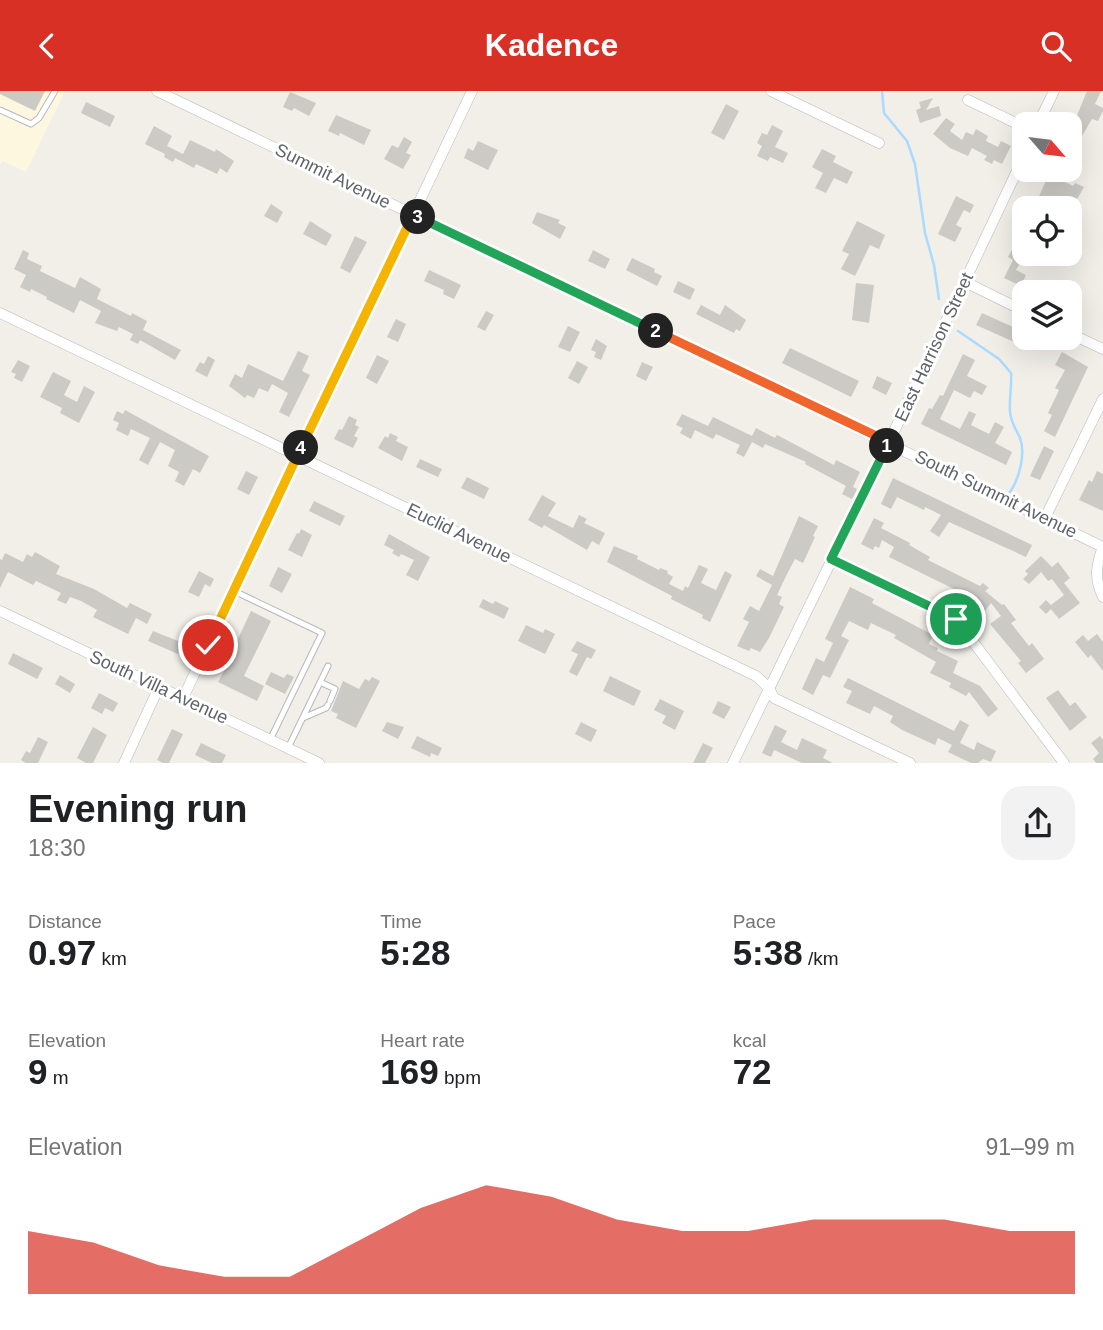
<!DOCTYPE html>
<meta charset="utf-8">
<style>
:root{--surface:#fff;--page:#f2f2f2;--text:#202124;--muted:#757577;--accent:#d93025}
body{margin:0;font-family:Arial,sans-serif;background:var(--page);color:var(--text);height:100vh;display:flex;flex-direction:column;font-size:26px;white-space:nowrap}
*{box-sizing:border-box;margin:0}
p{font-size:23px;color:var(--muted)}
.icon{flex:none;width:38px;height:38px;fill:none;stroke:currentColor;stroke-width:2;stroke-linecap:round;stroke-linejoin:round}
.map{position:relative;height:672px;overflow:hidden}
.sheet{display:flex;flex-direction:column;background:var(--surface);flex:1}
.sheet>*{flex:none}
.needle{width:46px;rotate:118deg}
.fabs{position:absolute;left:1012px;top:21px;display:grid;gap:14px}
.fabs a{display:grid;place-items:center;width:70px;height:70px;border-radius:14px;background:var(--surface);box-shadow:0 7px 28px #0002;font-size:35px}
.pin{position:absolute;display:grid;place-items:center;width:60px;height:60px;color:#fff;margin:-30px;border:4px solid #fff;border-radius:50%;box-shadow:0 2px 7px #0007}
.km{position:absolute;width:35px;height:35px;margin:-18px;border-radius:50%;background:#222;color:#fff;font-size:19px;line-height:35px;text-align:center}
.round{display:grid;place-items:center;flex:none;width:74px;height:74px;border-radius:21px;background:var(--page)}
.overview{display:flex;align-items:center;justify-content:space-between;height:119px;padding:0 28px}
h1{font-size:38px;font-weight:700;line-height:52px}
.stats{display:grid;grid-template-columns:repeat(3,1fr);gap:10px;height:119px;padding:7px 28px}
.stats div{display:grid;align-content:center}
.stats b{font-size:35px;font-weight:700}
.stats small{font-size:19px;font-weight:400}
.stats p{font-size:19px}
.chart{height:196px;padding:14px 28px}
.chart p{display:flex;justify-content:space-between}
.chart svg{width:100%;height:126px;margin-top:7px;fill:var(--accent);opacity:.7}
header{display:flex;justify-content:space-between;align-items:center;height:91px;padding:0 28px;background:var(--accent);color:#fff;font-size:32px;font-weight:700}
.map>svg:first-child{display:block}
</style>
<header><svg class="icon" aria-label="back" viewBox="0 0 24 24"><path d="M15 5l-7 7 7 7"/></svg>Kadence<svg class="icon" aria-label="search" viewBox="0 0 24 24"><circle cx="10" cy="10" r="6"/><path d="M15 15l6 6"/></svg></header>
<div class="map">
<svg width="1103" height="672" viewBox="0 0 1103 672">
<rect width="100%" height="100%" fill="#f1efe8"/>
<path fill="#fef7e0" d="M0,0H65L26,81L2,70L0,74Z"/>
<g fill="none" stroke-linecap="round" stroke-linejoin="round">
<path stroke="#aadaff" stroke-width="2.5" d="M882,0L884,22L907,50L915,73L925,142L934,174L939,208
M958,240L999,268L1011,282C1012,295 1009,308 1010,321C1011,332 1016,338 1020,347C1026,363 1019,388 1010,401"/>
</g>
<path fill="#cccac5" d="M0,0H45L35,20L0,3Z
M1087,0H1101L1095,13L1103,17V20L1098,30L1092,28L1069,67V44Z
M290,1L316,12L309,25L294,17L292,20L283,16Z
M933,7L926,19L939,15L941,25L920,32L916,19L921,17L919,11Z
M86,11L115,25L110,36L81,22Z
M726,13L739,20L724,49L711,42Z
M336,24L371,39L364,54L340,42L339,45L328,40Z
M946,27L955,33L950,40L962,49L966,41L973,44L976,38L988,45L986,50L998,56L1001,50L1011,55L1002,73L994,69L992,73L984,69L987,65L972,57L968,65L950,57L933,43Z
M772,34L783,40L775,56L788,62L783,72L770,66L768,70L757,65L762,55L757,52L762,42L767,44Z
M154,35L172,45L167,55L183,63L190,49L215,61L216,58L234,70L227,82L220,77L217,83L196,73L194,77L175,67L173,71L164,66L165,63L145,53Z
M404,46L412,51L406,62L411,64L403,78L384,68L392,54L398,57Z
M478,50L498,59L488,79L464,67L468,57L473,60Z
M822,58L836,65L833,71L853,81L847,93L834,87L826,102L815,97L823,82L812,76Z
M1051,79H1066L1061,89L1073,95L1075,92L1084,96L1072,117H1041L1035,114Z
M956,105L974,114L970,122L964,119L956,134L962,137L955,151L938,143Z
M271,113L283,121L277,132L264,125Z
M537,121L560,129L558,132L566,136L560,148L532,132Z
M310,130L332,144L326,155L303,143Z
M857,130L885,144L879,158L870,154L855,185L841,178L849,163L842,160Z
M1024,135V164L1016,179L1026,184L1021,195L1004,187L1013,169L1008,166Z
M355,145L367,151L350,182L340,177Z
M23,159L29,162L27,168L42,175L40,180L75,197L80,186L101,198L97,208L131,225L132,222L147,230L143,239L181,259L175,269L140,249L138,253L130,249L133,243L119,236L117,240L95,232L101,220L80,209L74,222L46,208L47,206L31,198L30,201L20,196L26,184L14,178Z
M593,159L610,168L605,178L588,170Z
M632,167L655,178L654,181L662,185L657,195L626,179Z
M429,179L461,194L454,208L443,203L444,199L424,190Z
M678,190L695,198L690,209L673,201Z
M856,192L874,194L869,232L852,229Z
M701,214L720,224L725,214L746,229L740,240L736,238L734,242L696,223Z
M486,220L494,224L485,240L477,236Z
M982,222L1024,241V247H1027L1023,255L976,234Z
M396,228L406,233L398,251L387,246Z
M568,235L580,241L570,261L558,256Z
M596,248L607,255L601,269L594,266L596,261L591,259Z
M790,257L859,290L851,306L782,272Z
M298,260L309,265L302,280L310,284L289,326L279,321L288,302L272,293L268,301L259,297L254,307L247,304L245,307L229,295L235,283L242,287L248,273L283,290Z
M1062,261L1088,276L1055,346L1044,340L1052,324L1048,322L1059,299L1055,297L1065,279L1055,274Z
M963,263L975,269L967,285L987,295L982,304L974,300L970,307L954,299L940,328L960,338L969,320L976,323L971,334L989,343L995,331L1004,336L995,352L1012,361L1006,374L921,333L929,317L932,318L940,304L943,305Z
M377,264L389,270L377,293L366,287Z
M208,265L215,269L207,286L195,280L200,271L204,273Z
M18,269L30,275L22,291L14,287L16,283L11,281Z
M577,270L588,276L579,293L568,287Z
M642,271L653,276L646,290L636,285Z
M53,281L71,290L64,304L77,311L84,295L95,301L79,332L60,322L62,317L40,306Z
M877,285L892,292L886,304L872,297Z
M125,319L209,365L200,382L193,378L184,395L175,390L179,381L168,375L175,359L160,351L148,374L139,369L150,347L131,338L128,345L116,339L119,332L113,329L117,320L123,323Z
M682,323L708,335L713,326L752,345L756,337L775,347L777,344L834,374L836,369L860,381L853,396L857,398L852,408L842,403L846,395L805,373L806,371L765,353L763,357L752,351L744,366L736,362L740,354L716,343L713,348L695,339L691,348L680,342L683,337L676,334Z
M349,325L357,329L355,334L359,336L354,345L358,347L353,357L334,348L339,338L342,339Z
M390,342L398,346L396,350L408,356L402,370L378,357L385,345L388,347Z
M1044,355L1054,360L1040,389L1030,385Z
M420,368L442,378L438,386L416,376Z
M246,380L258,386L249,404L237,398Z
M1097,380L1103,383V420L1079,409L1089,389L1092,391Z
M467,386L489,397L484,408L461,397Z
M893,387L1032,454L1026,466L949,431L939,446L930,440L941,424L925,416L924,419L897,406L891,418L881,413Z
M542,404L556,412L548,425L573,437L579,424L587,428L584,432L605,442L599,454L592,450L587,459L544,434L542,437L528,429Z
M314,410L345,425L340,435L309,420Z
M799,425L818,435L813,445L815,446L803,472L795,468L786,485L777,504L782,506L779,513L784,516L769,547L760,561L751,557L749,560L737,555L749,531L743,528L750,515L759,520L772,494L756,485L760,478L773,485Z
M874,427L884,432L881,437L910,452L909,454L930,466L928,469L980,495L983,492L989,497L985,500L1002,514L1004,513L1016,529L1011,532L1029,555L1032,552L1044,568L1026,582L1018,572L1021,570L990,533L1001,525L991,512L985,520L968,505L889,466L894,456L882,449L879,457L875,455L873,459L861,453Z
M301,438L312,444L302,466L288,459L297,442L299,443Z
M389,443L430,466L418,490L406,484L414,469L401,463L399,466L392,462L394,459L384,454Z
M614,455L638,465L637,468L659,479L660,477L668,480L667,482L673,486L669,493L683,500L685,495L688,497L699,474L708,478L701,492L716,499L725,480L732,484L710,531L702,527L703,524L671,508L672,505L607,471Z
M35,461L60,475L56,483L94,498L127,517L130,512L152,523L147,533L136,527L128,543L93,526L97,519L81,510L70,506L66,513L57,509L61,502L36,490L33,494L8,481L0,497V468L2,469L5,462L23,471L27,463L32,466Z
M1041,465L1052,476L1058,471L1070,487L1064,492L1080,512L1059,528L1051,518L1046,523L1039,516L1046,509L1051,514L1064,504L1052,488L1048,490L1041,481L1029,493L1023,488L1028,483L1025,480Z
M278,476L292,483L282,502L269,495Z
M199,480L214,488L210,496L205,493L199,506L188,501Z
M850,496L874,508L872,512L933,544L929,553L938,557L937,560L958,570L953,582L980,595L998,618L988,626L969,601L966,605L949,596L951,592L930,582L936,571L894,547L896,544L871,532L868,539L849,530L841,545L849,549L830,587L823,584L813,604L802,598L816,567L824,571L833,552L825,548Z
M483,508L493,513L495,510L509,517L504,528L479,516Z
M251,520L271,530L244,585L264,595L257,610L218,591L238,555L235,554Z
M526,534L543,542L545,538L555,543L545,563L518,550Z
M153,540L183,552L178,563L148,550Z
M1097,543L1103,551V580L1091,564L1088,567L1075,551L1083,544L1088,550Z
M577,550L596,559L591,568L587,566L577,585L569,581L578,563L571,560Z
M13,562L43,577L37,588L8,573Z
M271,581L284,587L287,583L294,586L285,603L265,593Z
M60,584L75,593L70,602L55,593Z
M610,585L641,600L634,615L603,600Z
M372,586L380,590L356,637L336,627L338,623L331,620L343,590L359,598L365,588L369,590Z
M848,587L954,640L960,629L969,634L960,652L974,659L977,651L996,660L991,671L983,668L978,672H971L948,661L952,654L938,647L935,654L902,639L890,631L893,625L874,615L870,623L846,612L852,600L843,596Z
M1058,599L1070,615L1075,611L1087,626L1070,640L1046,607Z
M99,602L118,612L113,621L105,617L102,623L91,617Z
M660,608L684,620L675,639L662,632L666,625L654,619Z
M718,610L731,616L724,628L712,622Z
M387,631L404,636L398,648L382,640Z
M581,631L597,639L591,651L575,643Z
M775,634L787,640L781,651L797,659L802,647L827,659L823,667L833,672H802L774,659L771,666L762,662Z
M93,636L107,644L93,672H86L77,667Z
M172,638L183,643L169,672H163L157,669Z
M417,645L442,657L438,665L431,662L430,666L411,657Z
M1100,645L1103,649V672H1096L1093,668L1099,662L1091,652Z
M38,646L48,651L38,672H26L21,669L26,660L30,662Z
M201,652L226,664L222,672H212L195,664Z
M703,652L713,657L705,672H693Z"/>
<g fill="none" stroke-linecap="round" stroke-linejoin="round">
<g stroke="#b5b8bc" stroke-width="7">
<path id="service" d="M0,19L31,33L39,27L55,0
M234,500L322,542L270,649
M320,591L335,598L330,610
M303,627L326,617L328,614
M288,657L328,575"/>
</g>
<g stroke="#b5b8bc" stroke-width="11">
<path id="minor" d="M157,0L1103,456
M771,0L879,52
M968,9L1024,36
M1038,33L1054,0
M965,191L1024,220
M0,222L756,585L769,597L774,607L910,672
M1069,242L1103,258
M1045,427L1103,308
M1103,456C1096,474 1094,488 1103,506
M831,468L956,528L1064,672
M0,520L319,672
M183,607L472,0
M124,672L159,596
M733,672L889,351L1024,65"/>
</g>
<use href="#service" stroke="#fff" stroke-width="5"/>
<use href="#minor" stroke="#fff" stroke-width="10"/>
</g>
<g fill="none" stroke-linecap="round" stroke-linejoin="round">
<g stroke="#fff" stroke-width="14">
<path id="split-1" d="M887,355L831,468L956,528"/>
</g>
<g stroke="#fff" stroke-width="14">
<path id="split-2" d="M656,240L889,351L887,355"/>
</g>
<g stroke="#fff" stroke-width="14">
<path id="split-3" d="M418,126L656,240"/>
</g>
<g stroke="#fff" stroke-width="14">
<path id="split-4" d="M301,357L413,124L418,126"/>
</g>
<g stroke="#fff" stroke-width="14">
<path id="split-5" d="M208,554L301,357"/>
</g>
<use href="#split-1" stroke="#22a559" stroke-width="9"/>
<use href="#split-2" stroke="#f0652b" stroke-width="9"/>
<use href="#split-3" stroke="#22a559" stroke-width="9"/>
<use href="#split-4" stroke="#f5b400" stroke-width="9"/>
<use href="#split-5" stroke="#f5b400" stroke-width="9"/>
</g>
<g text-anchor="middle" dominant-baseline="central" stroke-width="6" stroke-linejoin="round" paint-order="stroke">
<g font-size="18" fill="#5f6368" stroke="#fff">
<text transform="translate(333 85) rotate(26)">Summit Avenue</text>
<text transform="translate(934 256) rotate(-65)">East Harrison Street</text>
<text transform="translate(996 403) rotate(26)">South Summit Avenue</text>
<text transform="translate(459 442) rotate(26)">Euclid Avenue</text>
<text transform="translate(159 596) rotate(25)">South Villa Avenue</text>
</g>
</g>
</svg>
<div class="fabs">
<a><svg class="needle" viewBox="-14 -14 28 28"><path d="M0-13l5 13h-10z" fill="#e53935"/><path d="M0 13l5-13h-10z" fill="#757577"/></svg></a>
<a><svg class="icon" aria-label="locate" viewBox="0 0 24 24"><circle cx="12" cy="12" r="6"/><path d="M12 2v4M12 18v4M2 12h4M18 12h4"/></svg></a>
<a><svg class="icon" aria-label="layers" viewBox="0 0 24 24"><path d="M12 4l9 5-9 5-9-5zM3 14l9 5 9-5"/></svg></a>
</div>
<div class="pin" style="left:956px;top:528px;background:#1e9e55"><svg class="icon" aria-label="arrive" viewBox="0 0 24 24"><path d="M6 21V4h12l-3 4 3 4H6"/></svg></div>
<div class="pin" style="left:208px;top:554px;background:#d93025"><svg class="icon" aria-label="check" viewBox="0 0 24 24"><path d="M5 12l5 5 9-10"/></svg></div>
<b class="km" style="left:887px;top:355px">1</b>
<b class="km" style="left:656px;top:240px">2</b>
<b class="km" style="left:418px;top:126px">3</b>
<b class="km" style="left:301px;top:357px">4</b>
</div>
<section class="sheet">
<div class="overview"><div><h1>Evening run</h1><p>18:30</p></div><a class="round"><svg class="icon" aria-label="share" viewBox="0 0 24 24"><path d="M12 15V3M7 8l5-5 5 5M5 13v7h14v-7"/></svg></a></div>
<div class="stats">
<div><p>Distance</p><b>0.97<small> km</small></b></div>
<div><p>Time</p><b>5:28</b></div>
<div><p>Pace</p><b>5:38<small> /km</small></b></div>
</div>
<div class="stats">
<div><p>Elevation</p><b>9<small> m</small></b></div>
<div><p>Heart rate</p><b>169<small> bpm</small></b></div>
<div><p>kcal</p><b>72</b></div>
</div>
<div class="chart"><p><span>Elevation</span>91–99 m</p>
<svg viewBox="0 0 160 44" preserveAspectRatio="none"><path d="M0 44V22L10 26L20 34L30 38L40 38L50 26L60 14L70 6L80 10L90 18L100 22L110 22L120 18L130 18L140 18L150 22L160 22V44z"/></svg>
</div>
</section>
